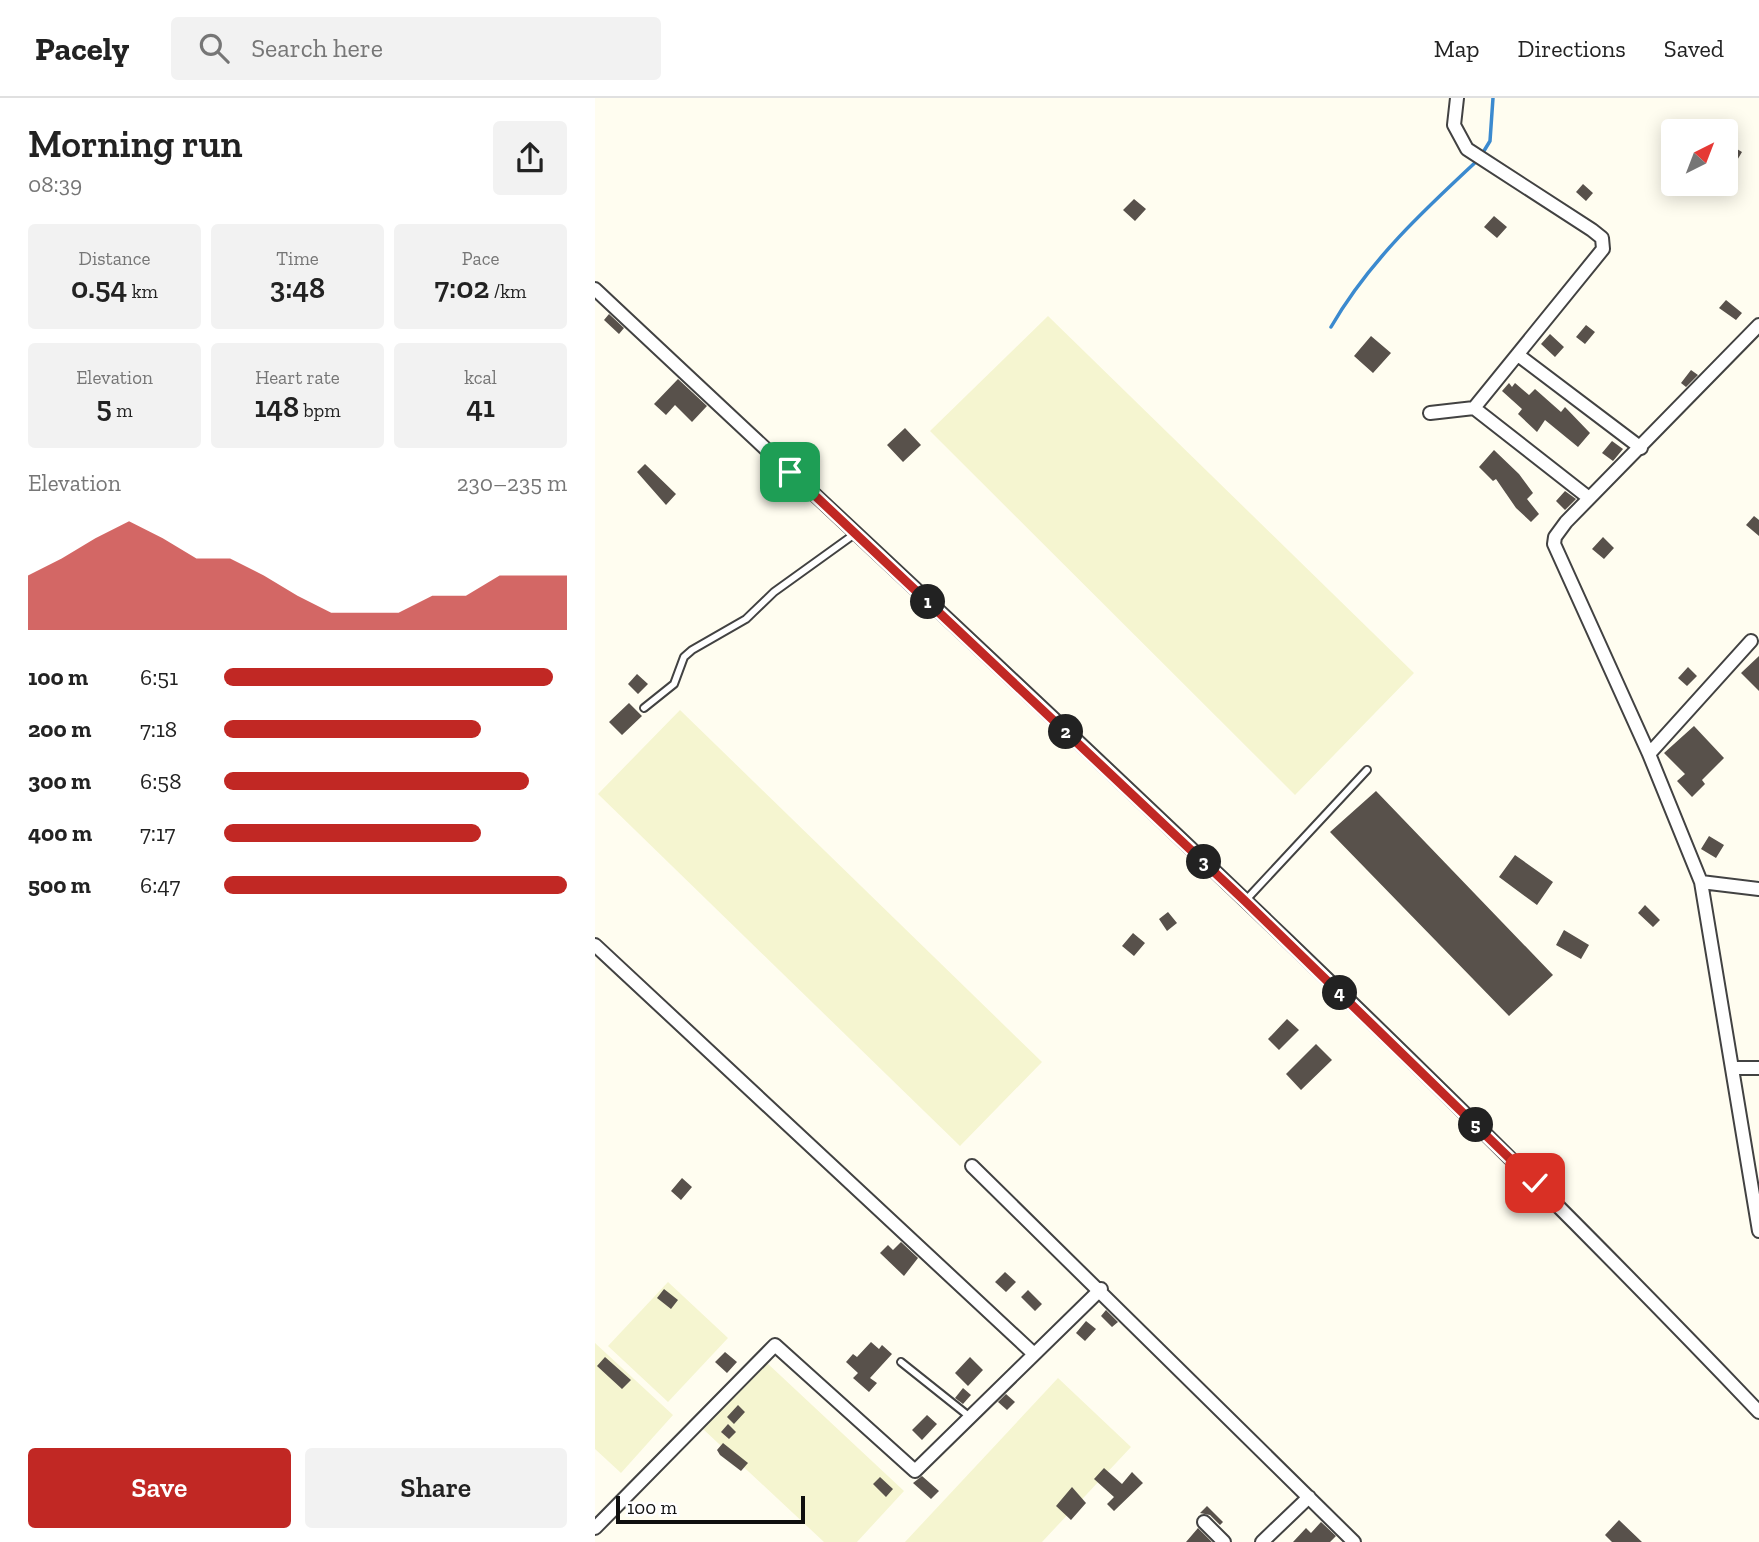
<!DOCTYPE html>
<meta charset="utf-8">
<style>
:root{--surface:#fff;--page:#f2f2f2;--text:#222;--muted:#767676;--line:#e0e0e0;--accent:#c12824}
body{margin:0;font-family:"Zilla Slab",serif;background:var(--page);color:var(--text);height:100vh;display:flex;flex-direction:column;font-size:26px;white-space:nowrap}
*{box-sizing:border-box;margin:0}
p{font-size:23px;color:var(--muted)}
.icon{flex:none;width:38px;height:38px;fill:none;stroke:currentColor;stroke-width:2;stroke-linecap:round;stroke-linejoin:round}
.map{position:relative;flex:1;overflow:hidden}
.side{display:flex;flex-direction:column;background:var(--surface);width:595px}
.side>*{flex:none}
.needle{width:46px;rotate:42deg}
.tools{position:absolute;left:1066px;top:21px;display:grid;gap:14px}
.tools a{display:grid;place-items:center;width:77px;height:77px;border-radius:7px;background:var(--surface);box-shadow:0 4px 18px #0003;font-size:35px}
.scale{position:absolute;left:21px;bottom:18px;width:189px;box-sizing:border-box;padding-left:7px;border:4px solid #0f0f0f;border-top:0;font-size:19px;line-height:24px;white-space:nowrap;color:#0f0f0f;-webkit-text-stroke:5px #fff;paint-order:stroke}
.pin{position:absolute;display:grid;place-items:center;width:60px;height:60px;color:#fff;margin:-30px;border-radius:14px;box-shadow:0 4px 10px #0006}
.km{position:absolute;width:35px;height:35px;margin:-18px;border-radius:50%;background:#222;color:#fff;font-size:19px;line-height:35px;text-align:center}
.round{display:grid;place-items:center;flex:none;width:74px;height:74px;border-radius:7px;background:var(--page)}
.overview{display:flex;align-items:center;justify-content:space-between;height:119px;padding:0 28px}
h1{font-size:38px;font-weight:600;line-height:52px}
.metrics{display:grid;grid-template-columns:repeat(3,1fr);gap:10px;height:119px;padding:7px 28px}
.metrics div{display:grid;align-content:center;border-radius:7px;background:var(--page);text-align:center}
.metrics b{font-size:30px;font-weight:600}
.metrics small{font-size:19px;font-weight:400}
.metrics p{font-size:19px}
.chart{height:196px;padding:14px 28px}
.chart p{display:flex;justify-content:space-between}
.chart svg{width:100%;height:126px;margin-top:7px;fill:var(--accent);opacity:.7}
.button{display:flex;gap:14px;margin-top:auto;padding:14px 28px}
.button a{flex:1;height:80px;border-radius:7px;background:var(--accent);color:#fff;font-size:28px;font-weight:600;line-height:80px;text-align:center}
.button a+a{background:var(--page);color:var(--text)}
ul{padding:0 28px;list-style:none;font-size:23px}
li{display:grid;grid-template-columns:112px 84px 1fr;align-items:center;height:52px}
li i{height:18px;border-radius:9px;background:var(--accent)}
header{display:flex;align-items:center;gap:42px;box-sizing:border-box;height:98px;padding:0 35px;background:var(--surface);border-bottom:2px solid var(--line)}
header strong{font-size:33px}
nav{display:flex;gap:38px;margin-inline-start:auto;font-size:24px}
.search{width:490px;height:63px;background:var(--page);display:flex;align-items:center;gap:18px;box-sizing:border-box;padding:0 24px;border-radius:7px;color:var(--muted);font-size:26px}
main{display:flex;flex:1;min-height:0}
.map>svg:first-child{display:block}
</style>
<header>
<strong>Pacely</strong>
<div class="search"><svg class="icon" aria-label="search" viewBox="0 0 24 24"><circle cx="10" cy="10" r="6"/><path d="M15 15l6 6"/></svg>Search here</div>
<nav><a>Map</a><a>Directions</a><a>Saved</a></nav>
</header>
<main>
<section class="side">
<div class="overview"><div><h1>Morning run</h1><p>08:39</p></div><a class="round"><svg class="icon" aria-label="share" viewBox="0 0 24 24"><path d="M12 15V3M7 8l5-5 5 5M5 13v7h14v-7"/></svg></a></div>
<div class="metrics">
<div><p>Distance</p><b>0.54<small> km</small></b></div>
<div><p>Time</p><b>3:48</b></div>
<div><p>Pace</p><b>7:02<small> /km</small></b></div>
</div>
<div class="metrics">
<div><p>Elevation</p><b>5<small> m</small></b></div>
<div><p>Heart rate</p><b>148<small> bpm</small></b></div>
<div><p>kcal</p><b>41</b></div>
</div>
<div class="chart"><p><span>Elevation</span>230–235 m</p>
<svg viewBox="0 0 160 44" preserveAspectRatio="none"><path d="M0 44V25L10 19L20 12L30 6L40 12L50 19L60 19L70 25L80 32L90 38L100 38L110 38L120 32L130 32L140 25L150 25L160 25V44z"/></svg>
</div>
<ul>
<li><b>100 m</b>6:51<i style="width:96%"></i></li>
<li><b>200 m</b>7:18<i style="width:75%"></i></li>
<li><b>300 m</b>6:58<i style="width:89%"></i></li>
<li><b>400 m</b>7:17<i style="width:75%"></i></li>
<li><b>500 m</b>6:47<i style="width:100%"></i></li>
</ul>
<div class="button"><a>Save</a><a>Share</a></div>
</section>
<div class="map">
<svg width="1164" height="1444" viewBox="0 0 1164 1444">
<rect width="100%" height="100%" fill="#fffdf0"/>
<path fill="#f5f5d0" d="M453,218L819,575L700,697L335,333Z
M85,612L447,964L365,1048L3,696Z
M73,1184L133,1240L73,1304L13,1248Z
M0,1245L78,1317L26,1375L0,1351Z
M171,1264L309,1393L262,1444H229L108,1331Z
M463,1280L536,1349L447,1444H310Z"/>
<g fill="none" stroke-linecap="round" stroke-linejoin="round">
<path stroke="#3b8acf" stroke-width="3.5" d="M736,229C774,163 829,112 884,61L895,43L898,0"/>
</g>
<path fill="#58514b" d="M1130,44L1147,54L1141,64L1130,57Z
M988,86L998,95L991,103L981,94Z
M539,101L551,111L540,123L528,112Z
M899,118L912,129L902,140L889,129Z
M1131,202L1147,215L1141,222L1124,210Z
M14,216L29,230L24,236L9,222Z
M991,227L1000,234L990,246L981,239Z
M955,236L969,249L960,259L946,246Z
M776,238L796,255L778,275L759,258Z
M1096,272L1103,277L1091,289L1086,285Z
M83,281L112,308L97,324L80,307L71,317L59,306Z
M914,285L917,289L920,285L934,297L940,291L966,314L970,309L995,335L983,349L950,322L942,334L923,316L927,311L907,293Z
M310,330L326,347L308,364L292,347Z
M1017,343L1028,351L1018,363L1007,355Z
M899,352L924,376L938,395L932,401L944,416L936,424L921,410L901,381L898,383L884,369Z
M50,366L81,396L71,407L42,374Z
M970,393L981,401L970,412L961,403Z
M1159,418L1164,422V438L1151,427Z
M1008,439L1019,450L1009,461L997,451Z
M1164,558V593L1146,575Z
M1093,569L1102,578L1092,588L1083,580Z
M42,576L53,586L43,596L33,586Z
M34,605L47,618L27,637L14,624Z
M1099,628L1129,660L1107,682L1110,686L1097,699L1082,683L1090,676L1069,655Z
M781,693L958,877L914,918L735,734Z
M1114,738L1129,747L1121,760L1106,751Z
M920,757L958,784L942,807L904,779Z
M1050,807L1065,822L1058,829L1043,815Z
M573,814L582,825L572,833L564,821Z
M969,832L994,847L986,861L961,847Z
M538,835L550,845L539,858L527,848Z
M692,921L704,932L684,952L673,941Z
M721,946L737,962L706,992L691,976Z
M87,1080L97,1089L86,1102L76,1093Z
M306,1144L323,1160L309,1178L285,1155L293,1147L298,1152Z
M410,1174L421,1184L411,1194L400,1184Z
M69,1191L83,1202L76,1211L62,1200Z
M433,1192L447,1206L440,1213L426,1199Z
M511,1212L523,1224L517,1229L506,1218Z
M491,1223L501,1231L490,1243L481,1235Z
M276,1244L284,1251L287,1247L297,1256L275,1280L282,1285L274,1294L258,1280L263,1275L251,1264L258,1256L262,1259Z
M130,1254L142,1264L132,1275L120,1264Z
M10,1259L36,1282L27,1291L2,1268Z
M375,1259L388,1272L373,1288L360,1275Z
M368,1290L376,1297L368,1306L360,1300Z
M411,1296L420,1304L412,1312L403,1304Z
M143,1307L150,1314L139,1326L132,1319Z
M332,1317L342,1326L327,1342L317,1332Z
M133,1326L141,1334L134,1341L126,1334Z
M128,1345L153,1365L146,1373L125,1357L122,1352Z
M509,1370L527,1386L537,1374L548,1385L519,1413L512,1406L519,1399L499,1381Z
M327,1378L344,1393L336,1401L318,1385Z
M285,1379L298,1391L291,1399L278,1386Z
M477,1389L491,1405L476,1422L461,1408Z
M612,1408L628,1424L625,1427L615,1417L605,1415Z
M1024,1422L1047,1444H1017L1010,1437Z
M726,1424L741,1438L735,1444H698L711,1430L716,1435Z
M603,1430L617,1444H591Z"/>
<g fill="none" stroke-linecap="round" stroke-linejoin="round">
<g stroke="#424242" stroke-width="10">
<path id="lane" d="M49,610L79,586L89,559L97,552L151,521L179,494L261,435
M650,803L772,672
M306,1264L375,1319"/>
</g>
<g stroke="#424242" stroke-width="16">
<path id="street" d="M0,191C393,560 792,924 1164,1314
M1164,227L971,424L960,439L959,446L1054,656L1106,784L1164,1133
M923,257L1046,350
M879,310L994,400
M835,315L879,310L1008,151L1007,140L997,132L872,51L859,27L862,0
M1054,656L1156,543
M1106,784L1164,791
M0,847L439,1256
M1137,970H1164
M377,1068L759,1444
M609,1424L629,1444
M0,1430L180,1247L320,1373L506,1191
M667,1444L714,1399"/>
</g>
<use href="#lane" stroke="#fff" stroke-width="6"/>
<use href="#street" stroke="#fff" stroke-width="12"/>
</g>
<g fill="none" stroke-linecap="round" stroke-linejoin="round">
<g stroke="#fff" stroke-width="14">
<path id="route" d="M195,374L650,803L940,1085"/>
</g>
<use href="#route" stroke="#c12824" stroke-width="9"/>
</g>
</svg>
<div class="tools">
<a><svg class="needle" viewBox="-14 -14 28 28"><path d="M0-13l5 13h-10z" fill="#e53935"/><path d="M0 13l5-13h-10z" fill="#767676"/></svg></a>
</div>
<div class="scale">100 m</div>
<div class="pin" style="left:195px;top:374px;background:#1e9e55"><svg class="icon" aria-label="arrive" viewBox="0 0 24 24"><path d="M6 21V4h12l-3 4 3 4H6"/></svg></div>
<div class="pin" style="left:940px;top:1085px;background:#d93025"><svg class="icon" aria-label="check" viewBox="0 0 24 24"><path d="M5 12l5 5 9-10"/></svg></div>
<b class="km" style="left:333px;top:504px">1</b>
<b class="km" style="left:471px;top:634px">2</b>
<b class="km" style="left:609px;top:764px">3</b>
<b class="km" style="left:745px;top:895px">4</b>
<b class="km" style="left:881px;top:1027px">5</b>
</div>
</main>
